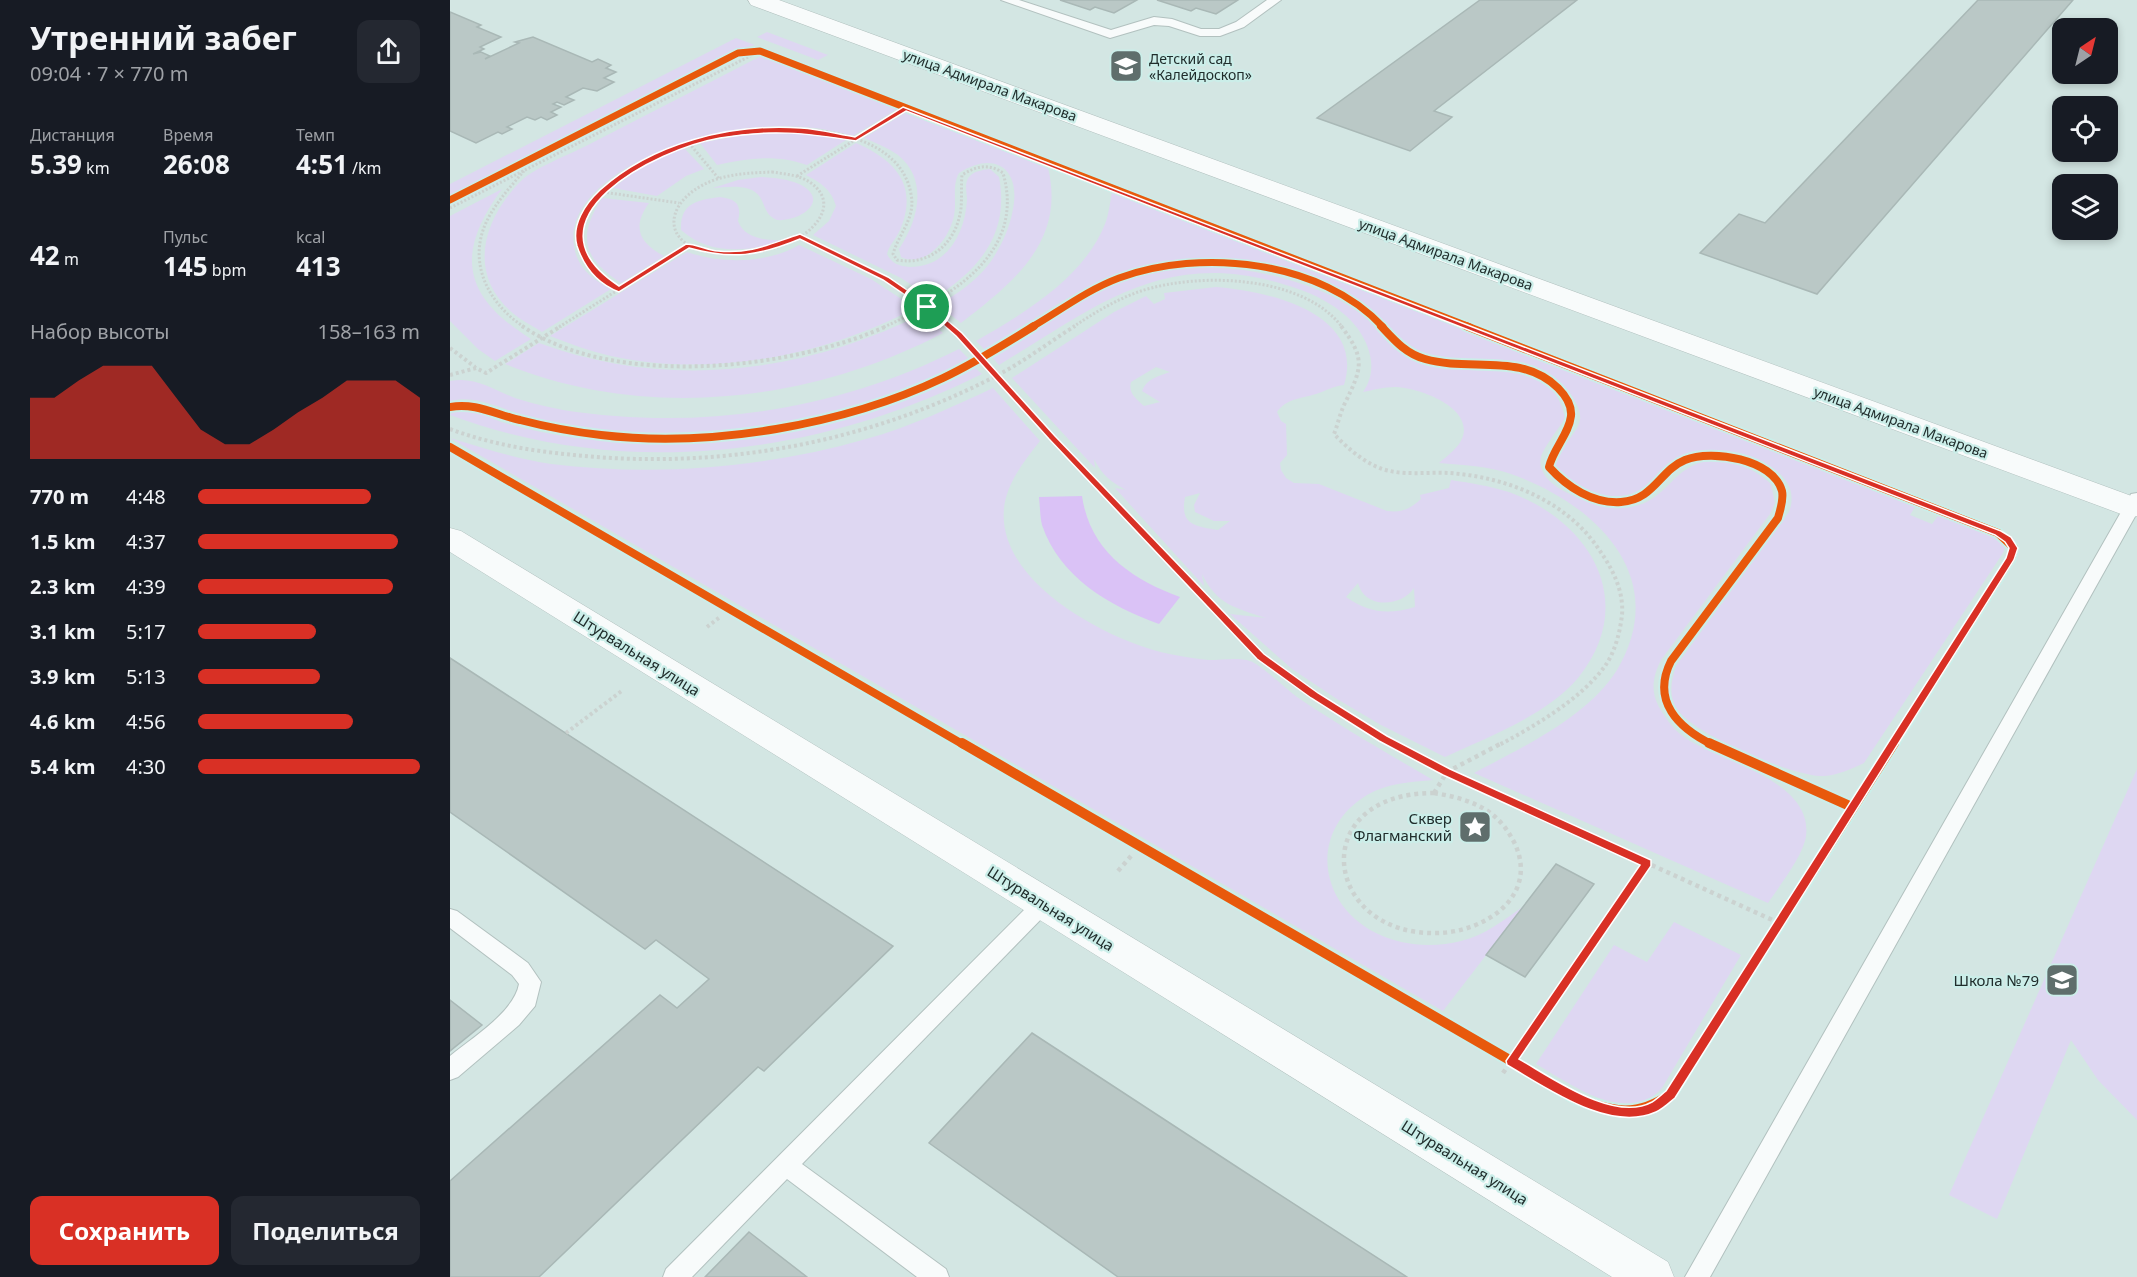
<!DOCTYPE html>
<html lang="ru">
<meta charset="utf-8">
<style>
:root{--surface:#171b24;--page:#242831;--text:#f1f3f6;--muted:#9ea1a6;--accent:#d93025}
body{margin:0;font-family:"Noto Sans",sans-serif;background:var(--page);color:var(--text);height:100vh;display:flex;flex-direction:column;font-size:22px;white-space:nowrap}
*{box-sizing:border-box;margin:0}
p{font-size:20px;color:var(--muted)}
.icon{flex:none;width:33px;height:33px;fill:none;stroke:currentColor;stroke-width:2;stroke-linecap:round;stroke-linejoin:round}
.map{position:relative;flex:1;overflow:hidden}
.drawer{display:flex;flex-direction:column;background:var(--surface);width:450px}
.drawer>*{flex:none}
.needle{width:39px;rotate:35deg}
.buttons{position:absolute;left:1602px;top:18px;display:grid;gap:12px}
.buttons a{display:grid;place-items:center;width:66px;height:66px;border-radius:12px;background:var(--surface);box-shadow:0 3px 9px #0003;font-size:30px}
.pin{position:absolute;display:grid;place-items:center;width:51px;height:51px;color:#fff;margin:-26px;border:3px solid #fff;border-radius:50%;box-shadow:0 2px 6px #0007}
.round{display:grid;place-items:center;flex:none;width:63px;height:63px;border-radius:12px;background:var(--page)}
.overview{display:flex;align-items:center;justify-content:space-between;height:102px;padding:0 30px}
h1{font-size:33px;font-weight:700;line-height:45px}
.metrics{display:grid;grid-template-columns:repeat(3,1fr);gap:9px;height:102px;padding:6px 30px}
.metrics div{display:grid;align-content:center}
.metrics b{font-size:26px;font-weight:700}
.metrics small{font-size:16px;font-weight:400}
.metrics p{font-size:16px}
.chart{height:168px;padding:12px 30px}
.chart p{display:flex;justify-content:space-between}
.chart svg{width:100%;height:108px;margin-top:6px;fill:var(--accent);opacity:.7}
.cta{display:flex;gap:12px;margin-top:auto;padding:12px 30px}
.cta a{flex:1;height:69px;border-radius:12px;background:var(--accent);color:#fff;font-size:24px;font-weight:700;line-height:69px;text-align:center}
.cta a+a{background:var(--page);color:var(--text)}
ul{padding:0 30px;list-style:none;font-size:20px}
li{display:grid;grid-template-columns:96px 72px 1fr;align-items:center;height:45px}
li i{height:15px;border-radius:8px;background:var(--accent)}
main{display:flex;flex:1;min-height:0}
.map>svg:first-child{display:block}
</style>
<main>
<section class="drawer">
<div class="overview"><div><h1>Утренний забег</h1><p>09:04 · 7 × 770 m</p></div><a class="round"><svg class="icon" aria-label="share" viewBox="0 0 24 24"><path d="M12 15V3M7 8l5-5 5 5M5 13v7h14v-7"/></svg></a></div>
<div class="metrics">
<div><p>Дистанция</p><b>5.39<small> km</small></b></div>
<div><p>Время</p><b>26:08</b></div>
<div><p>Темп</p><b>4:51<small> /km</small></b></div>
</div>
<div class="metrics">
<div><b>42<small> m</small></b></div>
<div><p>Пульс</p><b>145<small> bpm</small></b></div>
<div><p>kcal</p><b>413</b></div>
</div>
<div class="chart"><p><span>Набор высоты</span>158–163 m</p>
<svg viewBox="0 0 160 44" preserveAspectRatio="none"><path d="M0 44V19L10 19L20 12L30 6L40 6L50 6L60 19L70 32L80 38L90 38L100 32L110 25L120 19L130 12L140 12L150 12L160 19V44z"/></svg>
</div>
<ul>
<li><b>770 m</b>4:48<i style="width:78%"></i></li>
<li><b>1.5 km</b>4:37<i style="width:90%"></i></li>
<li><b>2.3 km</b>4:39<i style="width:88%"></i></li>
<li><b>3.1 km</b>5:17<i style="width:53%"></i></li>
<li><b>3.9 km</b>5:13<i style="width:55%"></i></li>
<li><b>4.6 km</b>4:56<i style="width:70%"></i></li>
<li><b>5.4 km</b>4:30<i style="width:100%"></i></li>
</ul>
<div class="cta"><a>Сохранить</a><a>Поделиться</a></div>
</section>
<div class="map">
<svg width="1687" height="1277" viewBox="0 0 1687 1277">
<rect width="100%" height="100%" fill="#d3e6e3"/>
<path fill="#ded7f2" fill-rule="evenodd" d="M317,32L378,55L368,60L307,37Z
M286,38L305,45L289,49L0,197V184Z
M311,56L447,109L403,136C351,120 292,125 240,140C197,153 115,191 124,246C127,268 143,280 161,289L92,332C85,327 76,323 69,318C16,279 30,222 72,180C83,169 120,154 136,146C194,116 253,86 311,56Z
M455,113L598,168C616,241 563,283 511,323L488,305C507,294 525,282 539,264C550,249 560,228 563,209C571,168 544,150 509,173C501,187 508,204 503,220C497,241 475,268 451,257L449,249C468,221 479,180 448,155C438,148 426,143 414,138Z
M332,132L358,133L396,140L357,165C327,154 297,158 267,165L250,143L303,133Z
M406,143C445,160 469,185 450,230C446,239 439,245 437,254C442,264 449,266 460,267C497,267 515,234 517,200C517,193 514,183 519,177C524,171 532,170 540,169L549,177C560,234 529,270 483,299L451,278L363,235L379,221L386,206C381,189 371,183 356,175Z
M234,148L254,169L236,176L207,196L163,188L194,165Z
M311,177C324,178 337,179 349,184C382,200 350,222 327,220C315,215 316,207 310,197C301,183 277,187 263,188L288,180Z
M52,189C5,253 12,296 81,339L45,361L28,349L0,321V216Z
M662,192L1465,507L1460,515L1482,524L1488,516C1505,522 1547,533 1555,548L1553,553L1414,763C1401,769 1388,775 1374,776C1344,777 1245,735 1228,710C1218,696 1221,682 1226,666L1339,512C1358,461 1269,443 1234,455C1212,462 1203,487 1181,494C1165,499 1146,495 1130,489C1077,466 1126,443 1130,420C1132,407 1120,392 1112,384C1071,344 1026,371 980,355C944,344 934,310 899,294C819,256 733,243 650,281C610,300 573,327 535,350L526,341C574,313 633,279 655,224C659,214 660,202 662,192Z
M270,197C286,199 292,204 288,221C294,239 318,241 334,240C299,252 260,256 231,230C230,203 247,200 270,197Z
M152,198L199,203C181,228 190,243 214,256L171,283C133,258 127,237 152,198Z
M349,245L421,279L465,308C375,356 262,378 161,356C140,351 120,344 100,336L237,252C272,264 316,264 349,245Z
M751,266C803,268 869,282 911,314C931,330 936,348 962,359C974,363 985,367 998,368C1044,372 1102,356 1115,418C1109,428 1094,447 1091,457C1083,491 1158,511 1182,507C1218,500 1223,465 1259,461C1283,459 1303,468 1321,484L1325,503L1320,514L1211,660C1203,676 1200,691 1209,707C1217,721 1226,733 1240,741C1275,762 1363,782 1356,836C1353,856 1330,885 1318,903L1024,773C1071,748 1138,717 1167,670C1222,577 1146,504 1061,474C1038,466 1013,465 989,463C997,456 1010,447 1013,436C1022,406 966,387 945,387C934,387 923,390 913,392C927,372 922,349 908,329C891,306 863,293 836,285C714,247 647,306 549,365L542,357C584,333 624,299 670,283C695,273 724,269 751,266Z
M766,287C818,291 916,313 894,385C883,386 876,391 866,394C850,399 837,398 827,412L831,421L836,424L837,455L830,463L831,470L836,478L844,483L869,484L937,511C952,513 960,509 971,499L970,495L999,488L1001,480C1021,483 1039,486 1059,492C1141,522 1189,602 1128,678C1097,715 1038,737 995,757L931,725L887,699L842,669L780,614L816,618C786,608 767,605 752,574L754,586L665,488L676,490C661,482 652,475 644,459L645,468L562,378L664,312L696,296L704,304L715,299L714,293ZM706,367L720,372C709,376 696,379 692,391L710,402L694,406C686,399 678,393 681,382ZM750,493L744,505L745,512L764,521H780L768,530C743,526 730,524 735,497ZM908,583C909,586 910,589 912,592C924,609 954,604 964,588L965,607C938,615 919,613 896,597Z
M472,314L493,333C360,403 195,421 55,364L89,343C216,390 352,374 472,314Z
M509,349L519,359C409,418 261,447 137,429C115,425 93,421 70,414C47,407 25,395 0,401V381C25,376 42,389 65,398C80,403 98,407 113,410C250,431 386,411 509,349Z
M524,367L532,374C368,456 174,480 0,415L3,411C21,407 35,416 51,422C76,429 101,435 127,438C263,455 402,428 524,367Z
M543,388L590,441C575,460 557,482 554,508C547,577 641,630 697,648C715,654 740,658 759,660C771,660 789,657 800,661C810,664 836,689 847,697C891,727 937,753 983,780C961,782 937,783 917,795C859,830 867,903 926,933C951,946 984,948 1011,941C1034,936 1055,919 1074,906L993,1011L0,438C33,448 67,459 101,464C206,477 315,468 416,439C460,427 502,407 543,388Z
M1687,769V1120L1648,1080L1621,1040L1547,1219L1499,1195Z
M1224,922L1291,955L1212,1088C1178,1127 1121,1084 1086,1064L1164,945L1197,962Z"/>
<path fill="#dac2f6" d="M632,496C640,551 681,579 730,597L709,624C660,606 610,578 592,525C590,517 590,506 589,497Z"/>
<path fill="#bac8c6" stroke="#a9b8b6" stroke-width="1.5" d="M610,0H687L664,13L645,7L640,10Z
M707,0H788L766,14L746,8L741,11Z
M1030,0H1127L984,111L1002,117L960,151L867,118Z
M1528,0H1623L1367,294L1250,253L1289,214L1315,223Z
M0,12L31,25L27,27L51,37L30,47L34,49L23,54L31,52L40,56L35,59L69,43L65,42L83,37L142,62L148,59L161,65L156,68L166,72L154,78L164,82L147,91L133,88L116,97L124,100L114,105L107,102L103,104L111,107L101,112L107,115L97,120L91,117L85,120L77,117L57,127L62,129L52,134L48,132L26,143L0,131Z
M0,658L443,946L314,1071L308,1067L89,1277H0V1181L210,995L227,1008L259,979L206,940L195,949L0,812Z
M1106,864L1144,884L1075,977L1036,955Z
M0,1000L32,1025L0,1051Z
M582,1033L787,1167L957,1277H668L479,1143Z
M299,1232L357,1277H255Z"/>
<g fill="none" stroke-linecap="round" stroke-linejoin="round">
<g stroke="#b2c1bf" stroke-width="2">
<path id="lane" d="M551,0H569L661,30L704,17L722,19L751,29H769L786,22L817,0H831L794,27L770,36H750L719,26L704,25L660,38Z
M1687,493V513L1260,1277H1235L1679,498L1681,494Z
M594,895L601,897L604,903L601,909L352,1164L496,1269L499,1277H467L337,1179L242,1277H213L216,1269L587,897Z
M0,909L7,911L78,963L91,982L85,1006L69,1025L8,1077L0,1080V1056C22,1038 64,1012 69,984L62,975L0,928Z"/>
</g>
<g stroke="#b2c1bf" stroke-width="1">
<path id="street" d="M298,0H329L1687,498V516L1682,517L1671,514L301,5Z
M0,528L11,531L1218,1262L1224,1277H1162L0,552Z"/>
</g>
<path stroke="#cbd2d0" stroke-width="3" stroke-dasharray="2 2" stroke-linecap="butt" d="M239,143L269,179
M322,172C335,174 350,175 361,183C391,205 362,234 338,243C314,253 286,255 261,252C215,246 212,208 251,186C272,174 298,173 322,172Z
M347,176L456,108
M153,192L229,203
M0,208L310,51
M350,237L435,278L477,307L500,327
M169,289C155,277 140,267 133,249C129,239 131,227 134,218C169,128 442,85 461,194C466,218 449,233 443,254L447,260C481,266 507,242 511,208C512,197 511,186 512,175C526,166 539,163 553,173C577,256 496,299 434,327
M74,327C36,302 15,258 40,215C49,199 62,185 74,171
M109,327L238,246
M623,327C644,313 667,299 691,291C749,272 853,275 892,327"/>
<path stroke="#cbd2d0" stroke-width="4" stroke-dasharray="3 3" stroke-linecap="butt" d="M72,326C164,389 340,370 437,326
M499,326L811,657L864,695L944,745
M891,326C916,359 912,368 895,403C890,413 888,424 884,434C898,449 919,467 940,471C959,475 980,472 999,473C1056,477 1115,500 1148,548C1162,568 1174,590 1172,615C1170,632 1165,652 1155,666C1131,699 1085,726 1049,745
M0,348L25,367
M0,375L26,368L36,373L111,326
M0,429C40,444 82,451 124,455C269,470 414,444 544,377C572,363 598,343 625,326
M257,627L270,617
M116,733L173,690"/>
<path stroke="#cbd2d0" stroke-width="4.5" stroke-dasharray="4 4" stroke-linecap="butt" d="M941,743L997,772L1329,923
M984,793L997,772L1052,743
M984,793C1002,796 1020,800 1036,810C1049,818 1058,830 1065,844C1089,897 1034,932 988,933C873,937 854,793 984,793Z
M668,871L681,856
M1053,1073L1197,863"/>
<use href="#lane" fill="#f8fbfb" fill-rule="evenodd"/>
<use href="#street" fill="#f8fbfb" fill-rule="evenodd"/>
<g stroke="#cbeee9" stroke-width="10">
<path id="cycleway-far2" d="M0,200L288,53L310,51L1020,327
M582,327C611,310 637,290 669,278C751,248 871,260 933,327"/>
</g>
<g stroke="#cbeee9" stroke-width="12">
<path id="cycleway-far1" d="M931,326C944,340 956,354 975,359C1020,372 1071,352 1108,388C1115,395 1122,405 1121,416C1119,434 1103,449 1099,467C1117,487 1143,504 1171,502C1204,500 1210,470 1235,460C1262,449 1323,459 1332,491C1334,500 1330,510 1328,518L1221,661C1201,701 1228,728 1263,745
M1016,326L1548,533L1564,548L1561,558L1443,745
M0,407C25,402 47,415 70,420C97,427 124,432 151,435C261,448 394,425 493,378C525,363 555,344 584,326
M0,447L514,745"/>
</g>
<g stroke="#cbeee9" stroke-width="14">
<path id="cycleway" d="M512,743L1127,1099C1165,1112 1186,1118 1221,1094L1444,743
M1259,743L1402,807"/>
</g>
<use href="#cycleway-far2" stroke="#e8590c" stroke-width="7"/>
<use href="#cycleway-far1" stroke="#e8590c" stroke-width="8"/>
<use href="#cycleway" stroke="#e8590c" stroke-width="10"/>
</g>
<path fill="#d93025" stroke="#fff" stroke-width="1.5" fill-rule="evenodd" d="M453,107L1551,531L1561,537L1568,548L1564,560L1225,1098C1219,1103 1213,1109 1206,1112C1159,1133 1097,1088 1057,1065L1056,1061L1190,865L993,775L929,741L861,698L807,659L599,439L506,336L474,308L433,280L350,239C309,256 282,260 239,248L169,292C148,284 134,267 127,246C121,225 135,204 150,190C202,143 281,123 351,128C369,129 387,134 405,137ZM456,111L1545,535L1555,542L1559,548L1556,558L1216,1091C1212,1094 1207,1099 1202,1102C1164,1123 1101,1077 1069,1059L1201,866V860L1000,769L937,736L868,693L814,654L605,436L512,333L479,305L438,277L350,234C319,244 302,254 268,251C257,250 246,244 236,244L169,286C68,220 206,149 270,138C321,129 355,133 406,141Z"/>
<defs>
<g id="school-square" transform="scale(1.725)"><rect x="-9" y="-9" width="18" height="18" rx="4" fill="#5f6e6c" stroke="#cbeee9"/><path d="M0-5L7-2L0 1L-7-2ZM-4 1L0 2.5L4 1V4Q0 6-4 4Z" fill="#fff"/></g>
<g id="sight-square" transform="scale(1.725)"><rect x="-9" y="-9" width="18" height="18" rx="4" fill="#5f6e6c" stroke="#cbeee9"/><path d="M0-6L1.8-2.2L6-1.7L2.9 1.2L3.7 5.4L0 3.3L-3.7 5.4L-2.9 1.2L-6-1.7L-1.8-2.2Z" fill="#fff"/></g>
</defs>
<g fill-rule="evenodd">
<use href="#school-square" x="676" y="66"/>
<use href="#sight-square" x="1025" y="827"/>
<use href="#school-square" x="1612" y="980"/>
</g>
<g text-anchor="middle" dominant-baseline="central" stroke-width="4.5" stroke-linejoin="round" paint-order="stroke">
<g font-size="14" fill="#202d2c" stroke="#cbeee9" text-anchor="start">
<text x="699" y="58">Детский сад<tspan x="699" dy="16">«Калейдоскоп»</tspan></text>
</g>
<g font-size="14" fill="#202d2c" stroke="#cbeee9">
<text transform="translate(540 85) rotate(20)">улица Адмирала Макарова</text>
<text transform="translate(996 254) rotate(20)">улица Адмирала Макарова</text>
<text transform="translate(1451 422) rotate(20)">улица Адмирала Макарова</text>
</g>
<g font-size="15" fill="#202d2c" stroke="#cbeee9">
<text transform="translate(187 653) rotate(32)">Штурвальная улица</text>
<text transform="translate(601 908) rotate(32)">Штурвальная улица</text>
<text transform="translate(1015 1162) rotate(32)">Штурвальная улица</text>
</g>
<g font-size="15" fill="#202d2c" stroke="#cbeee9" text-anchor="end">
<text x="1002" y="818">Сквер<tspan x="1002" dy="17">Флагманский</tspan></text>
<text x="1589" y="980">Школа №79</text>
</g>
</g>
</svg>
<div class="buttons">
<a><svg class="needle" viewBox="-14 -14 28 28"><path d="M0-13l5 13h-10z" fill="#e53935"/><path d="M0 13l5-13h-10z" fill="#9ea1a6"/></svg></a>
<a><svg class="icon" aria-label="locate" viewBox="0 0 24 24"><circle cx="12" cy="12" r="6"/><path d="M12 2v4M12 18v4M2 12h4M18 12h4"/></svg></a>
<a><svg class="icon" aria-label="layers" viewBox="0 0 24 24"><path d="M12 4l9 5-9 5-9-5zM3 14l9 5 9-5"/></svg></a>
</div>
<div class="pin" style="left:477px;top:307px;background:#1e9e55"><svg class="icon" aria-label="arrive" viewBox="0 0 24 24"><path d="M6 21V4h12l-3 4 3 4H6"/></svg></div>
</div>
</main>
